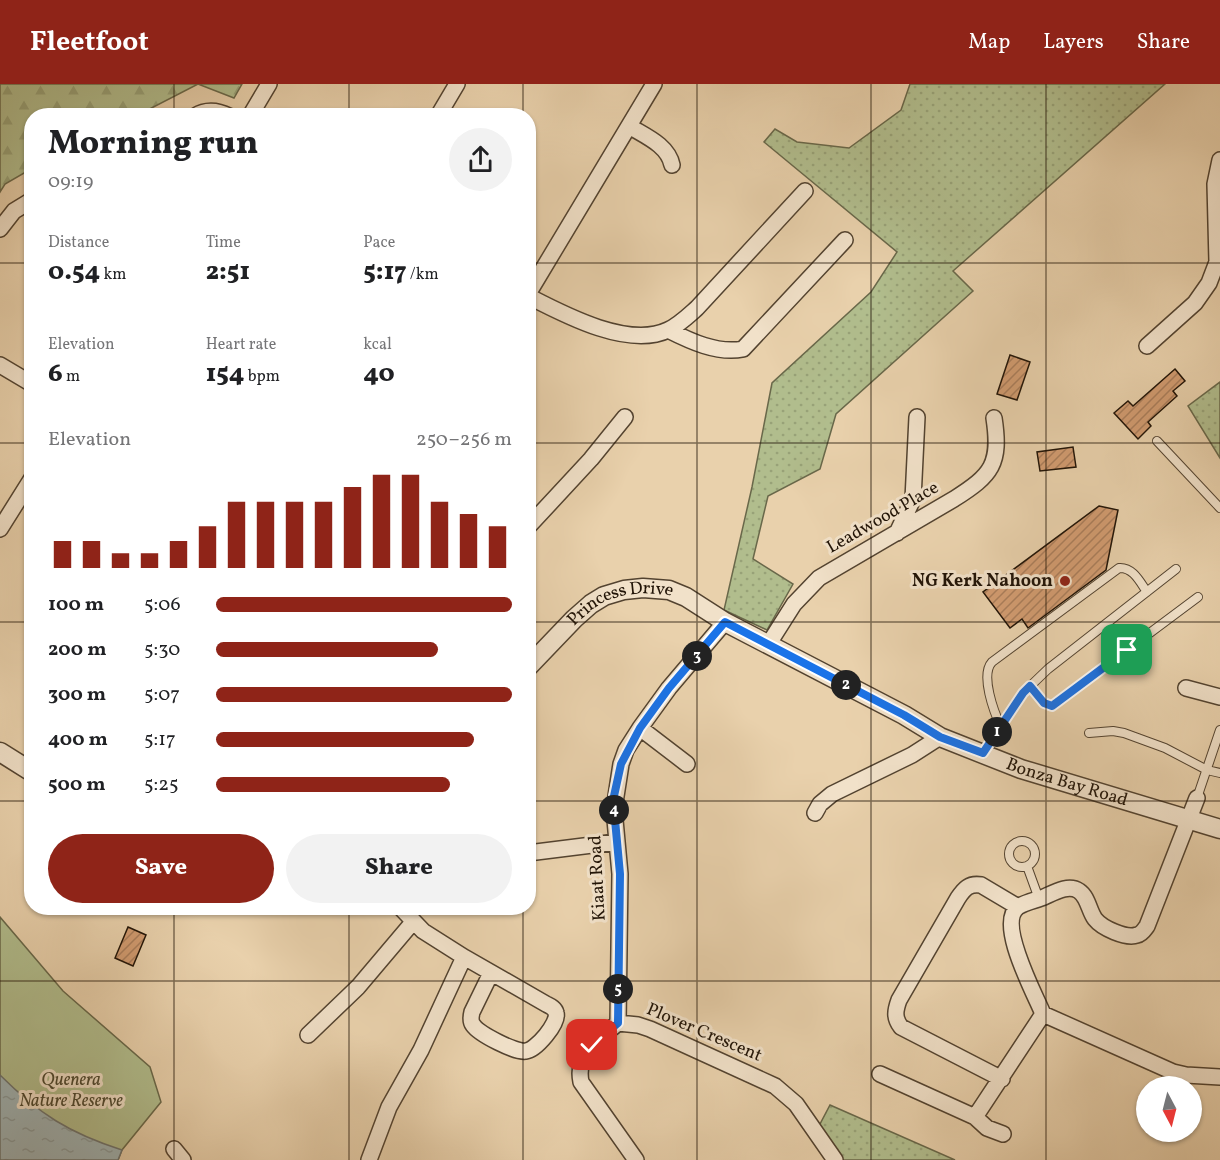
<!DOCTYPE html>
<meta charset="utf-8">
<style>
:root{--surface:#fff;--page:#f2f2f2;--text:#202124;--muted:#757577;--accent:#8f2418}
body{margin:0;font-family:Vollkorn,serif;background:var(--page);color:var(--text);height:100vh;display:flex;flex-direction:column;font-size:22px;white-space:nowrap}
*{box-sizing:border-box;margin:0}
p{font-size:20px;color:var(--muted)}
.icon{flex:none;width:33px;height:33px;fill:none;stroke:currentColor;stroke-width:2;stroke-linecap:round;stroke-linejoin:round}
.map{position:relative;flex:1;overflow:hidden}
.panel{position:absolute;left:24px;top:24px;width:512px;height:807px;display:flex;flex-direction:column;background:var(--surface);border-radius:24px;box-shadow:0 2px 4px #0004}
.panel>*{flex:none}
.needle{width:39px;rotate:173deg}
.controls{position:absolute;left:1136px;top:992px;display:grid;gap:12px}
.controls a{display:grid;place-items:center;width:66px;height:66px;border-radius:50%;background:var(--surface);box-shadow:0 2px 4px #0004;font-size:30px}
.pin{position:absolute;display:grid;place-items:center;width:51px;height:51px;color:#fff;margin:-26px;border-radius:12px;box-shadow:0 3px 9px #0006}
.km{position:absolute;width:30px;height:30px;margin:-15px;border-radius:50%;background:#222;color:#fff;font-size:16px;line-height:30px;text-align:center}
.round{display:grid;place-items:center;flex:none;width:63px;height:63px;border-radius:32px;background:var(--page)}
.head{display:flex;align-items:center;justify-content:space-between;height:102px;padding:0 24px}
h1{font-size:33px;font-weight:800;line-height:45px}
.stats{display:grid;grid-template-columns:repeat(3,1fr);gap:9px;height:102px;padding:6px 24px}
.stats div{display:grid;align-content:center}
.stats b{font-size:26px;font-weight:800}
.stats small{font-size:16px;font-weight:400}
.stats p{font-size:16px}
.chart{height:168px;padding:12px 24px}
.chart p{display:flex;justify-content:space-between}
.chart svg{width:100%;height:108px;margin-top:6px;stroke:var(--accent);stroke-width:6}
.primary-button{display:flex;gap:12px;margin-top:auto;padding:12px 24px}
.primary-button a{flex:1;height:69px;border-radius:36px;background:var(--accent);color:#fff;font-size:24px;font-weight:800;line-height:69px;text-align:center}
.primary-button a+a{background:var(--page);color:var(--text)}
ul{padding:0 24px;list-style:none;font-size:20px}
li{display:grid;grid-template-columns:96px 72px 1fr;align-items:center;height:45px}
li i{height:15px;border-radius:8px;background:var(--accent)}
header{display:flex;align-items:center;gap:36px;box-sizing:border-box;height:84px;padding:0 30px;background:var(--accent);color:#fff}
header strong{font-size:28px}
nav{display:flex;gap:33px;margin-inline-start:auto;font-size:21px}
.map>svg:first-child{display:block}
</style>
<header>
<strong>Fleetfoot</strong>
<nav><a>Map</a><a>Layers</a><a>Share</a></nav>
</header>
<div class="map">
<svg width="1220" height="1076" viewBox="0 0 1220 1076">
<defs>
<pattern id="grass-dots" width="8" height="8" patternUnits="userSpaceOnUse" patternTransform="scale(1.5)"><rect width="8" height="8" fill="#b1bd8d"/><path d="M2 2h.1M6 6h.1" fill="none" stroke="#98a278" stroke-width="1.8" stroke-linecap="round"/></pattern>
<pattern id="forest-firs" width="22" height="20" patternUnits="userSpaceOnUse" patternTransform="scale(1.5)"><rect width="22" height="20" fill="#b1bd8d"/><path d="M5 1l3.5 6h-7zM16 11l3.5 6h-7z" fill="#98a278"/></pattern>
<pattern id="water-ripples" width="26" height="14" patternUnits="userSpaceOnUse" patternTransform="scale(1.5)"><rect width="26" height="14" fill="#9fb4b6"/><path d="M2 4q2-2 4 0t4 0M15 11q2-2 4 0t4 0" fill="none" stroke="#899a9b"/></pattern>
<pattern id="building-hatch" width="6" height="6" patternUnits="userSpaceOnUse" patternTransform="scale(1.5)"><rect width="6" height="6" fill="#d29c71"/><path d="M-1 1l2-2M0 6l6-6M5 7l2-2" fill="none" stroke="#aa7e5b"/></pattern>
</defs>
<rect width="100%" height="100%" fill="#e9d1ac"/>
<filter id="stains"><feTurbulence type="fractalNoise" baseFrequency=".00333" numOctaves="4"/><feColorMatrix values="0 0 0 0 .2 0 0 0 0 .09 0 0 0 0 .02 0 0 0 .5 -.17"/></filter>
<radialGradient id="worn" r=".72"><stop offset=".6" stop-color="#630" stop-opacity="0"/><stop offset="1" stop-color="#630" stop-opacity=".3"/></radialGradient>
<path fill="url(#grass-dots)" stroke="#69684a" stroke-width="1.5" d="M910,0H1165L953,187L973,207L836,330L820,385L768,412L753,475L793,500L767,546L724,526L752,403L772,299L871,208L897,168L764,58L775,45L797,58L849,64L901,26Z
M1220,298V374L1188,322Z
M830,1021L955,1076H843L819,1042Z"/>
<path fill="url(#forest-firs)" stroke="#69684a" stroke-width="1.5" d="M0,0H242L234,14L198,0L138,31L32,32L31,85L5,100L0,108Z"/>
<path fill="#b1bd8d" stroke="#69684a" stroke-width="1.5" d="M0,833L63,907L150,983L161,1018L122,1066L118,1076H0Z"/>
<path fill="url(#water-ripples)" stroke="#6d7470" stroke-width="1.5" d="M0,991C39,1030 69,1049 122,1066L118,1076H0Z"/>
<path fill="url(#building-hatch)" stroke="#211407" stroke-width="1.5" d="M1010,271L1030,278L1017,316L997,310Z
M1175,285L1185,297L1173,307L1177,312L1148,338L1151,342L1138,355L1114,329L1128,317L1133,322Z
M1073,363L1076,383L1040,387L1037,368Z
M1099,422L1118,426L1106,486L1028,544L1022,535L1010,544L983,508Z
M128,843L146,851L133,882L115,874Z"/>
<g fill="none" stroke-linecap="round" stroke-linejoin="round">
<g stroke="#534330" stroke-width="10">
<path id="service" d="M1157,357L1220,424
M1030,602L1045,619L1052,622L1198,513
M1001,643C994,628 980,591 992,578L1119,484C1133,483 1140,498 1147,508
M1089,649L1113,647L1124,649L1165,664L1207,686L1220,689
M983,669L1023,609L1048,585L1176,485
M1197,714L1220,646
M1009 770a13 13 0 1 1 26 0a13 13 0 1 1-26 0Z
M1027,782L1039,815"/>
</g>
<g stroke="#534330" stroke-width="18">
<path id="minor" d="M195,32C206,25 217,26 229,32
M250,32L269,0
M438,32L457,0
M629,42C645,52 668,61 672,81
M0,145L14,127L32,116
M528,210L654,0
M528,212C563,230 628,265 668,246C679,241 688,232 697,224L805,107
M668,246C690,257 717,270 743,265L845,156
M1147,262L1195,219L1209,199L1217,178L1215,100L1220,76
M0,281L32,300
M528,443L591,375L625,333
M0,445L32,394
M897,449L913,415L917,333
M768,561L794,520L819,494L954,415C992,391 1001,380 994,334
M1186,604L1220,613
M640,644L687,680
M1197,714L1147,842C1144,846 1142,850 1137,851C1126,855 1102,844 1095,835C1089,827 1088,813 1079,807C1069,800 1055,808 1044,813C1037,816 1025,818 1018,823C996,839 1035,910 1043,930L1173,988L1186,991L1220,993
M815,729L820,720L832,710L912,671L940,653
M528,769L616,758
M464,873L546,920C550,922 555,924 556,929C559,939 536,966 526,967C516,969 479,950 473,941C470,937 471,932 472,928L491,889
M618,939L620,790L614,725L621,680L626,666L640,644L669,604L725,538
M308,951L358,903L413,838
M880,990L975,1033L1043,930
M1002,995L901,943C894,934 895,927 899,916L958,814C964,805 969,799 981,801L1018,823
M975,1033L987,1044L1003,1050
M174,1065L183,1076
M369,1076L389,1023L421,966L464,873L423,847L401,824
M636,1076L581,998C575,969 599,955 618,939L638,941L650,945L775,1002L796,1020L835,1076"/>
</g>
<g stroke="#534330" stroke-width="21">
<g id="tertiary">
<path id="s1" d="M528,583L574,535L591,520L604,512L624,506L643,504L669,506L686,513L725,538L904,631L940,653L1021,685L1220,745"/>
<path d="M0,668L32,688"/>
</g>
</g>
<use href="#service" stroke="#f1e1c9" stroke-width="8"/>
<use href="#minor" stroke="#f1e1c9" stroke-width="15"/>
<use href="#tertiary" stroke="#f1e1c9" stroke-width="18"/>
</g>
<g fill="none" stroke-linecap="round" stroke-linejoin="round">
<g stroke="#fff" stroke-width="12">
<path id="route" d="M592,961L618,939L620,790L614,725V712L621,680L640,644L669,604L725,538L904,631L940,653L983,669L1023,609L1030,602L1044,619L1052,622L1127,566"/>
</g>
<use href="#route" stroke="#1a73e8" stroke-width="8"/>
</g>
<path fill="none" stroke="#211407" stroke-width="1.5" stroke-opacity="0.55" d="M174,0V32M349,0V32M523,0V32M697,0V1076M871,0V1076M1046,0V1076M0,179H32M528,179H1220M0,359H32M528,359H1220M0,538H32M528,538H1220M0,717H32M528,717H1220M174,824V1076M349,824V1076M523,824V1076M0,897H1220"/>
<circle fill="#8f2418" stroke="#f1e1c9" stroke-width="2" cx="1065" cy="497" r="6"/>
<g text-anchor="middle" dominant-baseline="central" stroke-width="6" stroke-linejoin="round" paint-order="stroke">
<g font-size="18" fill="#211407" stroke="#f1e1c9">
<text transform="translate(883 434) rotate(-30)">Leadwood Place</text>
<text stroke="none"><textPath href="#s1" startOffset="118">Princess Drive</textPath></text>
<text stroke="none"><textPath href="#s1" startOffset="614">Bonza Bay Road</textPath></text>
<text transform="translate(598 794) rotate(-93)">Kiaat Road</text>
<text transform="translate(704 949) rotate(23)">Plover Crescent</text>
</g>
<g font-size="18" font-weight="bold" fill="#211407" stroke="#f1e1c9" text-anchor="end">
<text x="1053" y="497">NG Kerk Nahoon</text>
</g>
<g font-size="18" font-style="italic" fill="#4c472f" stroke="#f1e1c9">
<text x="71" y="996">Quenera<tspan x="71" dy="21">Nature Reserve</tspan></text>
</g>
</g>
<rect width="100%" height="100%" filter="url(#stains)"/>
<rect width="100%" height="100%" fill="url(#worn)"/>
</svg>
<div class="controls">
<a><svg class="needle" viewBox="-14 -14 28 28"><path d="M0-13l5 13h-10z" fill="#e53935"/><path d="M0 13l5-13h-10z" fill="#757577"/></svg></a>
</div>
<div class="pin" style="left:1127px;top:566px;background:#1e9e55"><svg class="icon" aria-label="arrive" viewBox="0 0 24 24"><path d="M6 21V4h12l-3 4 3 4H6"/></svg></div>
<div class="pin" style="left:592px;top:961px;background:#d93025"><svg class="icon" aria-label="check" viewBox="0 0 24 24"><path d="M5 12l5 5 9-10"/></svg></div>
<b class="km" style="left:997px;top:648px">1</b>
<b class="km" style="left:846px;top:601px">2</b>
<b class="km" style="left:697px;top:572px">3</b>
<b class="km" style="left:614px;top:726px">4</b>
<b class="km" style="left:618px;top:905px">5</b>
<section class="panel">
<div class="head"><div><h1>Morning run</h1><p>09:19</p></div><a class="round"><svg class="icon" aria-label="share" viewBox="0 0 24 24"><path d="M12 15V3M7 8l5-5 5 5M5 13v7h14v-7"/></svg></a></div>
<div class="stats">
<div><p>Distance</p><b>0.54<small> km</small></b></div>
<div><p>Time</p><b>2:51</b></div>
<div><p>Pace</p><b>5:17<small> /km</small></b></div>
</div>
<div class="stats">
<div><p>Elevation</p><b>6<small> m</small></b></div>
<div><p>Heart rate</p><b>154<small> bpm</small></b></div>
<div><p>kcal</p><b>40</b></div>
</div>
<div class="chart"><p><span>Elevation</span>250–256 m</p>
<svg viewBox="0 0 160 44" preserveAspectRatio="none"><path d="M5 44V33M15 44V33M25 44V38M35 44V38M45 44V33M55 44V27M65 44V17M75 44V17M85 44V17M95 44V17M105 44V11M115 44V6M125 44V6M135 44V17M145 44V22M155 44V27"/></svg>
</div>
<ul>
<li><b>100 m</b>5:06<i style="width:100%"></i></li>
<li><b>200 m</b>5:30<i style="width:75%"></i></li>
<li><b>300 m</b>5:07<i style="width:100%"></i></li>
<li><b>400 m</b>5:17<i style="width:87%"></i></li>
<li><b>500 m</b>5:25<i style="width:79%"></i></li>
</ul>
<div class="primary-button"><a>Save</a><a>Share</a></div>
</section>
</div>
